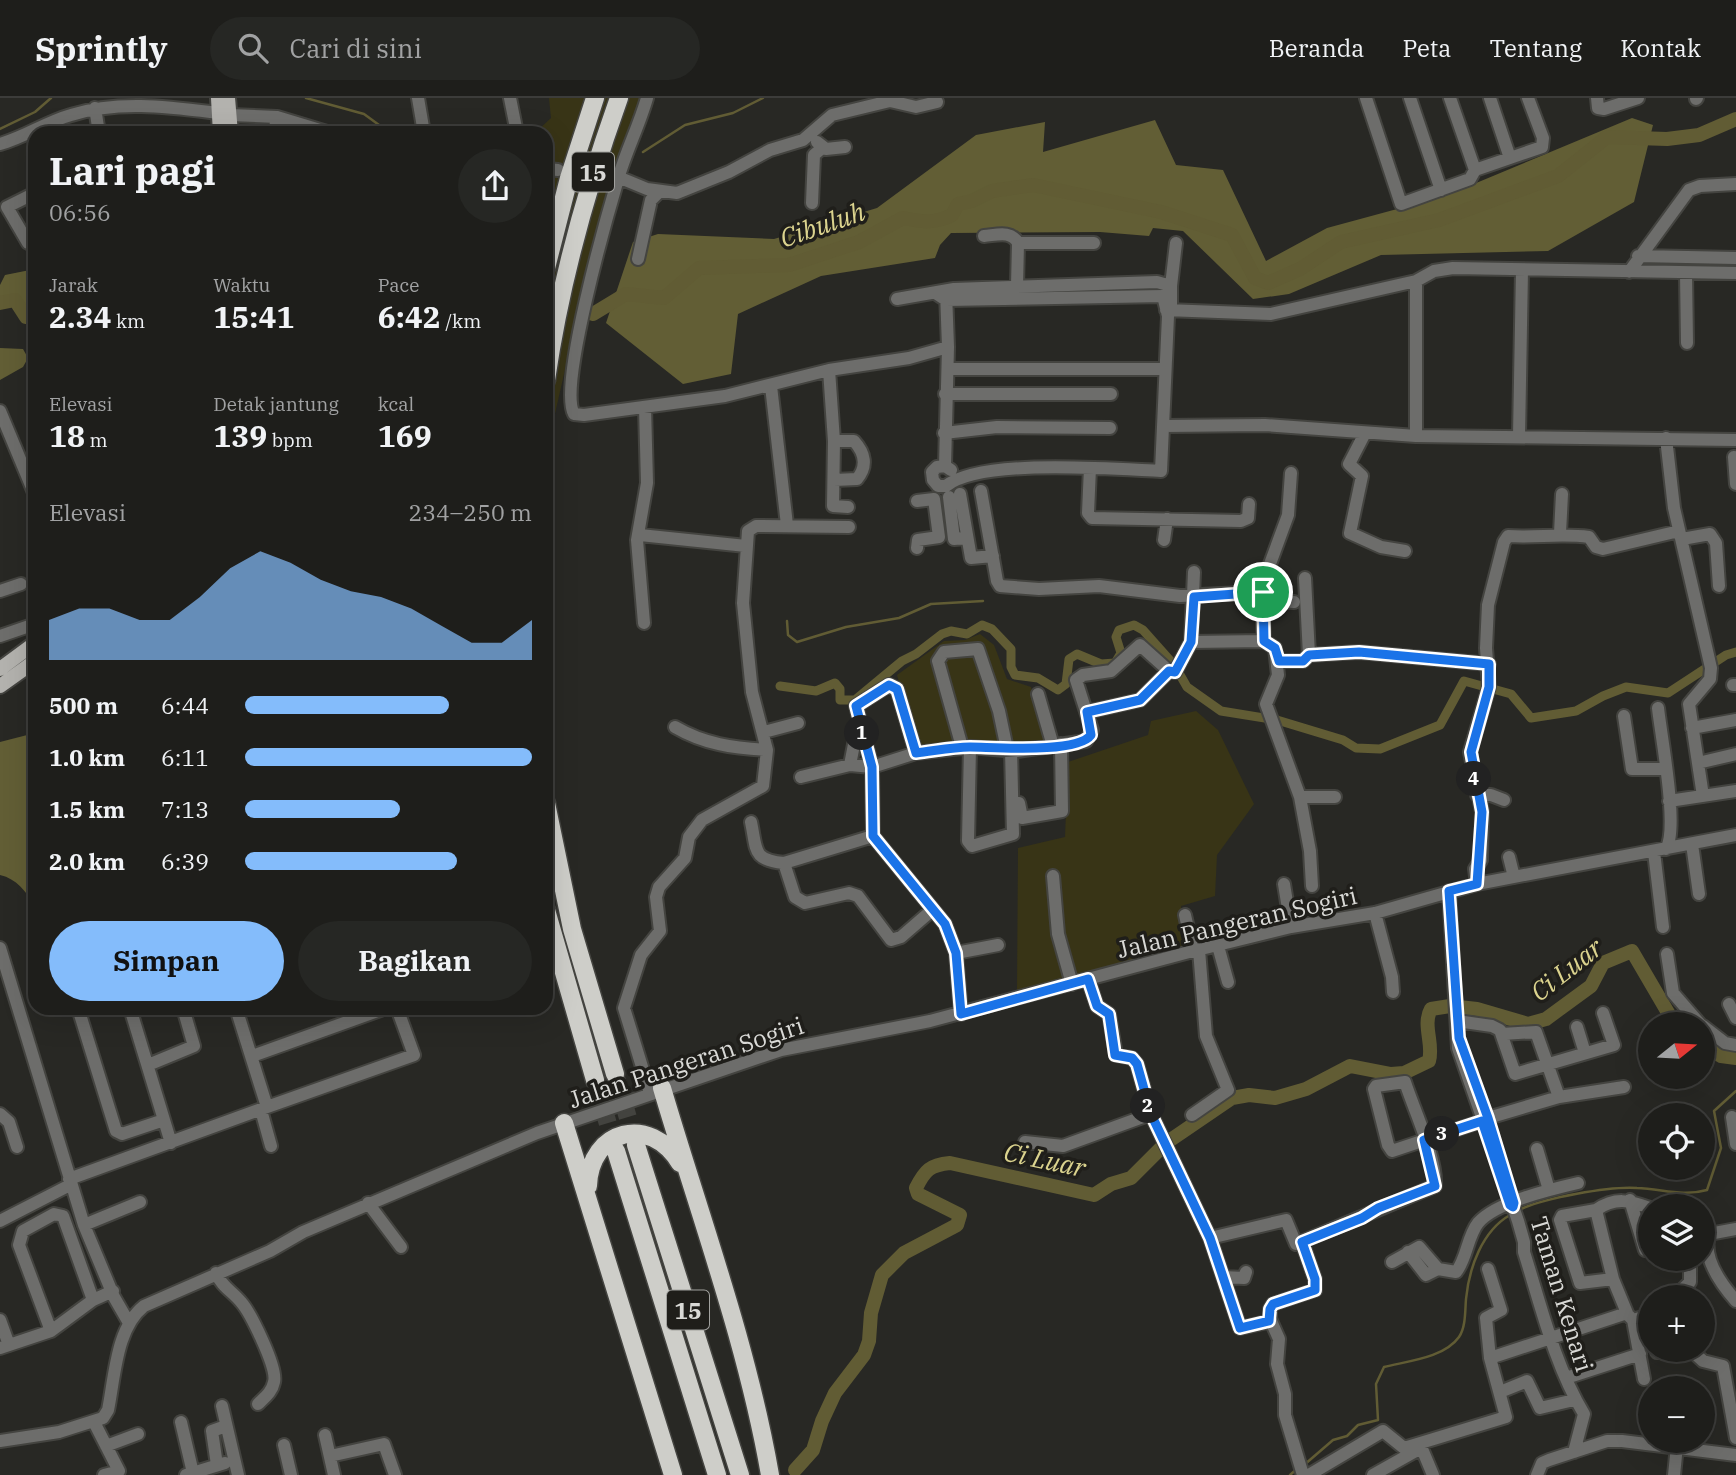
<!DOCTYPE html>
<html lang="id">
<meta charset="utf-8">
<style>
:root{--surface:#1e1e1b;--page:#262724;--text:#f1f3f6;--muted:#a1a2a3;--line:#3c3c3a;--accent:#84bcfb}
body{margin:0;font-family:"IBM Plex Serif",serif;background:var(--page);color:var(--text);height:100vh;display:flex;flex-direction:column;font-size:26px;white-space:nowrap}
*{box-sizing:border-box;margin:0}
p{font-size:23px;color:var(--muted)}
.icon{flex:none;width:38px;height:38px;fill:none;stroke:currentColor;stroke-width:2;stroke-linecap:round;stroke-linejoin:round}
.map{position:relative;flex:1;overflow:hidden}
.panel{position:absolute;left:28px;top:28px;width:525px;height:889px;display:flex;flex-direction:column;background:var(--surface);border-radius:21px;box-shadow:0 7px 28px #0002,0 0 0 2px var(--line)}
.panel>*{flex:none}
.needle{width:46px;rotate:72deg}
.tools{position:absolute;left:1638px;top:914px;display:grid;gap:14px}
.tools a{display:grid;place-items:center;width:77px;height:77px;border-radius:50%;background:var(--surface);box-shadow:0 7px 28px #0002,0 0 0 2px var(--line);font-size:35px}
.pin{position:absolute;display:grid;place-items:center;width:60px;height:60px;color:#fff;margin:-30px;border:4px solid #fff;border-radius:50%;box-shadow:0 2px 7px #0007}
.km{position:absolute;width:35px;height:35px;margin:-18px;border-radius:50%;background:#222;color:#fff;font-size:19px;line-height:35px;text-align:center}
.round{display:grid;place-items:center;flex:none;width:74px;height:74px;border-radius:37px;background:var(--page)}
.head{display:flex;align-items:center;justify-content:space-between;height:119px;padding:0 21px}
h1{font-size:38px;font-weight:700;line-height:52px}
.figures{display:grid;grid-template-columns:repeat(3,1fr);gap:10px;height:119px;padding:7px 21px}
.figures div{display:grid;align-content:center}
.figures b{font-size:30px;font-weight:700}
.figures small{font-size:19px;font-weight:400}
.figures p{font-size:19px}
.chart{height:196px;padding:14px 21px}
.chart p{display:flex;justify-content:space-between}
.chart svg{width:100%;height:126px;margin-top:7px;fill:var(--accent);opacity:.7}
.action{display:flex;gap:14px;margin-top:auto;padding:14px 21px}
.action a{flex:1;height:80px;border-radius:42px;background:var(--accent);color:#111;font-size:28px;font-weight:700;line-height:80px;text-align:center}
.action a+a{background:var(--page);color:var(--text)}
ul{padding:0 21px;list-style:none;font-size:23px}
li{display:grid;grid-template-columns:112px 84px 1fr;align-items:center;height:52px}
li i{height:18px;border-radius:9px;background:var(--accent)}
header{display:flex;align-items:center;gap:42px;box-sizing:border-box;height:98px;padding:0 35px;background:var(--surface);border-bottom:2px solid var(--line)}
header strong{font-size:33px}
nav{display:flex;gap:38px;margin-inline-start:auto;font-size:24px}
.search{width:490px;height:63px;background:var(--page);display:flex;align-items:center;gap:18px;box-sizing:border-box;padding:0 24px;border-radius:38px;color:var(--muted);font-size:26px}
.map>svg:first-child{display:block}
</style>
<header>
<strong>Sprintly</strong>
<div class="search"><svg class="icon" aria-label="search" viewBox="0 0 24 24"><circle cx="10" cy="10" r="6"/><path d="M15 15l6 6"/></svg>Cari di sini</div>
<nav><a>Beranda</a><a>Peta</a><a>Tentang</a><a>Kontak</a></nav>
</header>
<div class="map">
<svg width="1736" height="1377" viewBox="0 0 1736 1377">
<rect width="100%" height="100%" fill="#282824"/>
<path fill="#383416" d="M549,0H644L602,109L554,320L552,421L546,425V35H535L551,20Z
M980,536L994,547L1007,581L1031,589L1048,642L1047,647L926,651L917,648L897,577L944,543L965,542Z
M1196,613L1218,632L1254,706L1217,757L1215,798L1181,808L1191,856L1017,892L1018,750L1065,739L1068,664L1148,637L1151,623Z"/>
<path fill="#625e35" d="M1632,20L1653,27L1634,104L1548,153L1381,157L1289,196L1253,201L1183,133L1153,130L1149,138L1100,134L951,135L940,147L935,160L821,178L738,216L731,276L683,286L606,225L633,144L658,136L774,141L877,110L976,37L1045,24L1043,54L1155,22L1176,67L1223,72L1266,163L1327,130L1445,98Z
M35,171V217L0,204V187L5,177Z
M0,250L23,251L28,260L23,269L0,282Z
M35,635V807C25,793 17,781 0,777V644Z"/>
<g fill="none" stroke-linecap="round" stroke-linejoin="round">
<path stroke="#615c34" stroke-width="2.5" d="M306,0L364,16L390,35
M0,31L35,14L51,0
M643,54L685,27L733,15L763,0
M787,523L788,537L797,544L846,529L899,520L931,506L983,503
M1519,1112C1543,1100 1610,1088 1637,1090C1663,1091 1682,1099 1707,1092L1721,1050L1714,1013L1736,993
M1304,1367L1333,1342L1347,1338L1358,1327L1378,1322L1376,1286L1384,1269C1408,1263 1444,1260 1459,1239C1466,1229 1465,1212 1466,1201C1469,1170 1482,1133 1510,1117
M1290,1377L1298,1370"/>
<path stroke="#615c34" stroke-width="9" d="M780,588L816,593L835,585L840,591V602H855L902,563L916,556L942,536L951,533L967,536L982,527L992,531L1011,551V569L1015,577L1038,580L1058,592L1066,586L1069,561L1077,556L1101,566L1115,565L1121,555L1116,539L1119,532L1134,527L1143,532L1175,568L1187,589L1221,613L1277,622L1343,642L1356,650L1380,651L1440,627L1464,583L1511,596L1531,620L1576,613L1603,598L1626,589L1668,595L1726,557L1736,554"/>
<path stroke="#615c34" stroke-width="14" d="M0,205L15,202L26,219L35,217
M593,216L626,196L664,200L699,170L789,167L859,144L903,120C923,124 934,126 952,117L958,106L972,103L992,93L1033,87L1161,114L1232,137L1255,180L1268,185L1300,171L1341,144L1439,122L1558,78L1607,39L1667,41L1699,37L1736,21
M1703,947L1721,958L1736,960
M795,1372L813,1352L822,1323L835,1295L864,1257L869,1243L871,1215L882,1177L904,1155L957,1127L960,1117L918,1096L916,1090C925,1072 930,1067 950,1065L1094,1097L1111,1086L1131,1080L1166,1045L1232,1000L1249,997L1275,1000L1306,991L1350,968L1391,976L1404,975L1429,963C1434,946 1422,927 1431,911L1450,908L1477,911L1528,926L1546,921L1591,888L1603,865L1632,853L1670,918L1678,926"/>
<path stroke="#43433f" stroke-width="18" stroke-dasharray="18 9" stroke-linecap="butt" d="M615,976L636,1047
M595,982L616,1053"/>
<g stroke="#444440" stroke-width="16">
<path id="minor" d="M418,0L424,35
M510,0L517,35
M647,0C639,28 626,53 618,81C607,118 558,289 574,316L584,317L725,298L829,272L909,260L948,249
M1366,0L1401,106L1470,81L1475,72L1542,49L1543,40L1528,0
M1410,0L1441,92
M1450,0L1475,72
M1490,0L1510,60
M1597,0L1598,10L1604,11L1638,0
M1696,1L1697,0
M890,3L916,9L937,4
M95,10L99,35
M230,17L277,19L330,35
M274,35L277,19
M817,44L826,51L845,49
M0,46C25,39 46,24 71,17C119,2 169,9 218,15
M546,71L558,72
M606,74L647,91L677,95L729,74L770,52L803,42L832,17L890,3V0
M812,105L814,57L822,50
M984,138C997,137 1011,132 1018,145L1017,188
M28,145L7,109L35,95
M1018,145H1094
M1638,158L1736,160
M638,161L651,102L659,94
M1629,174L1689,92L1700,88L1736,86
M1686,175L1687,245
M1416,183V338
M1171,188L1176,145
M946,194L948,249L945,368L951,372
M937,196L946,202L1163,198L1168,218L1161,373C1114,371 981,360 946,388H938L933,382L932,374L937,369L945,368
M897,201L954,191L1157,184L1171,188V208
M1166,212L1271,216L1416,183L1434,173L1453,170L1736,175
M948,271H1165
M829,272L834,343L833,408L848,409
M771,288L787,427
M945,296H1111
M0,313L35,397
M1164,328L1265,327L1416,338L1736,342
M944,335L997,329L1110,330
M1365,335L1349,366L1362,378L1350,435L1381,449L1405,453
M1519,338L1522,172
M1666,340L1674,410L1711,570L1710,581L1689,606L1703,698
M1734,359L1736,386
M1090,370L1088,415L1092,420L1241,423L1248,420L1249,406
M834,382L857,381C868,368 865,355 854,343H834
M981,393L997,483L1000,488L1039,491L1099,488L1180,498L1263,494
M960,396L971,460L993,458
M949,399L954,441L966,440
M1560,435L1562,396
M640,437L746,448
M1682,441L1710,436L1716,445L1719,488
M1164,442L1167,421
M917,450L918,442L939,439L934,401L917,403
M1305,480L1309,557
M0,493L21,486
M1263,499L1270,466L1288,417L1291,375
M644,525L637,442L647,385L645,309
M0,538L35,526
M1264,543L1262,502L1294,504
M1191,544L1264,543L1275,550L1278,577L1266,606L1300,699L1310,753L1312,788
M1279,563H1303L1309,557L1359,554L1489,566
M1733,587H1736
M1038,596L1053,648
M1658,610C1661,638 1679,731 1666,751
M1087,614L1140,602L1169,573
M1624,618L1632,671H1665
M675,629C704,646 733,650 767,652
M1692,630L1736,622
M764,634L798,625
M962,649L938,563L944,554L978,551L999,613L1007,651
M970,649L968,743L972,748L1013,736L1011,651
M916,655L897,591L889,587L856,608L872,669L873,738L945,826L956,855L961,916
M1698,665L1736,656
M850,667L858,626
M801,679L850,667L872,669L916,655L970,649L1017,653L1086,643L1092,632L1076,582L1083,577L1111,573L1140,547L1169,573L1175,574L1191,544L1194,474
M1477,697H1491L1504,702
M1300,699H1335
M1669,703L1736,693
M1019,705L1022,720L1062,713L1061,646
M751,724C757,752 752,762 784,765L873,738
M1692,746L1699,796
M1654,754L1663,829
M1509,759L1514,779
M784,765L795,799L805,805L849,795L858,798L891,842L901,839L931,813
M1053,778L1058,836L1072,886
M1284,786L1291,829
M1477,786L1475,771L1481,762L1482,714L1470,654L1489,589L1486,550L1488,507L1504,444L1508,438C1536,440 1561,435 1589,439L1596,449L1603,451L1679,433
M1449,793L1458,950L1518,1123L1524,1144V1154C1541,1208 1555,1268 1584,1316L1574,1354
M1375,815L1392,879L1393,894
M1185,817L1193,853
M1218,848L1228,884
M0,850L84,1127L114,1199L129,1225
M956,855L998,847
M1667,856L1673,895L1700,926
M1088,881L1097,908L1109,916L1116,957L1132,960L1137,966L1151,1016L1210,1140L1240,1230L1271,1223L1279,1241L1277,1266L1285,1296V1317L1303,1377
M1729,906L1736,920
M78,910L116,1033L122,1036L164,1022
M130,910L171,1045
M1457,923L1492,928L1500,932L1515,976L1614,947L1603,915
M1703,928L1725,945L1736,947
M1577,929L1585,955
M252,958L386,910
M148,967L194,948L183,910
M650,995L624,910L641,857L660,833L656,799L659,789L685,760L689,739L702,722L763,688L767,652L752,594L743,505L748,433L756,428L849,429
M1559,999L1624,989
M267,1009L414,957L397,910
M261,1012L271,1048
M0,1016L9,1024L17,1049
M1192,1017L1228,992L1206,938L1199,852
M1732,1019L1736,1046
M1488,1020L1559,999L1536,934L1502,936
M1025,1044L1063,1048L1151,1016
M1537,1051L1549,1092
M69,1081L267,1009L236,910
M1630,1102L1645,1152
M368,1105L401,1149
M1596,1112L1562,1118L1560,1122L1580,1185L1613,1181
M0,1123L70,1087
M84,1127L140,1104
M1736,1131L1709,1136C1702,1159 1721,1186 1736,1203
M1210,1140L1286,1122L1296,1146C1343,1127 1388,1107 1435,1088C1437,1060 1414,1012 1405,984L1376,988L1374,991L1388,1047L1392,1053L1482,1023
M1408,1154L1426,1177L1438,1171L1456,1174C1467,1161 1467,1139 1478,1125C1496,1104 1552,1091 1578,1085
M1392,1164L1419,1149L1438,1171
M1488,1171L1501,1212L1486,1220L1490,1260
M216,1175C222,1189 232,1193 241,1204C250,1214 278,1270 274,1284C272,1294 265,1299 258,1306
M1223,1179L1244,1180L1246,1174
M1675,1199L1690,1184V1160
M1629,1218L1633,1222L1650,1217
M0,1222L9,1247
M1633,1222L1644,1281
M1270,1223V1211L1273,1206L1315,1192V1181L1302,1144
M51,1233L19,1147L23,1133L54,1116L63,1118L93,1202
M0,1250L51,1233L93,1202L113,1193
M1690,1251L1703,1263L1723,1268L1736,1340
M1657,1254L1676,1251
M1566,1280L1640,1256
M1500,1294L1527,1283L1540,1310L1574,1302
M222,1308L238,1377
M94,1324L119,1373L104,1377
M181,1324L193,1375
M325,1337L334,1377
M0,1343L59,1334L103,1320L108,1312C115,1278 116,1230 144,1208L270,1153L303,1134L537,1035L781,952L930,923L1193,853L1291,829L1375,815L1477,786L1736,737
M1420,1346L1433,1377
M284,1347L291,1377
M106,1348L138,1336
M330,1358L384,1346L395,1377
M217,1367L212,1333L226,1328
M186,1377L225,1365
M1309,1377L1383,1333L1404,1350L1506,1319L1490,1260L1627,1215L1613,1181L1596,1112C1615,1099 1629,1102 1650,1110
M1373,1377L1421,1350
M1537,1377L1542,1365L1549,1362L1607,1343H1622L1736,1357
M1674,1377L1677,1348"/>
</g>
<g stroke="#444440" stroke-width="18">
<path id="major" d="M218,0L220,35
M228,0L231,35
M0,571L35,545
M0,588L35,563"/>
</g>
<g stroke="#444440" stroke-width="21">
<path id="highway" d="M546,170L569,80L595,0
M546,282C560,185 586,92 619,0
M546,705L572,831L615,976
M546,812L595,982
M662,990C700,1119 747,1245 770,1377
M564,1025L673,1377
M636,1047L740,1377
M616,1053L717,1377
M588,1088C590,1031 650,1016 680,1065"/>
</g>
<use href="#minor" stroke="#6d6d6b" stroke-width="12"/>
<use href="#major" stroke="#b3b2ae" stroke-width="14"/>
<use href="#highway" stroke="#cecec9" stroke-width="18"/>
</g>
<g fill="none" stroke-linecap="round" stroke-linejoin="round">
<g stroke="#fff" stroke-width="14">
<path id="route" d="M1263,494L1264,543L1275,550L1279,563H1303L1309,557L1359,554L1489,566V589L1471,654L1482,714L1477,786L1449,793L1459,940L1488,1020L1514,1105L1513,1109L1510,1107L1482,1023L1424,1042L1435,1088L1378,1110L1362,1120L1302,1144L1315,1181V1192L1273,1206L1270,1211L1269,1223L1240,1230L1210,1140L1151,1016L1137,966L1132,960L1115,957L1109,916L1097,908L1088,881L961,916L956,855L945,826L873,738L872,669L856,608L889,587L897,591L916,655C934,653 952,649 970,649C993,649 1077,656 1091,637L1087,614L1140,602L1169,573L1175,574L1191,544L1194,499Z"/>
</g>
<use href="#route" stroke="#1a73e8" stroke-width="9"/>
</g>
<g text-anchor="middle" dominant-baseline="central" stroke-width="7" stroke-linejoin="round" paint-order="stroke">
<g fill="#1f1e1a" stroke="#a1a19e" stroke-width="2">
<rect x="572" y="54.5" width="42" height="39" rx="5"/>
<rect x="667" y="1192.5" width="42" height="39" rx="5"/>
</g>
<g font-size="23" font-weight="bold" fill="#d9d9d6">
<text x="593" y="74">15</text>
<text x="688" y="1212">15</text>
</g>
<g font-size="24" fill="#d9d9d6" stroke="#1f1e1a">
<text transform="translate(1237 824) rotate(-13)">Jalan Pangeran Sogiri</text>
<text transform="translate(686 964) rotate(-18)">Jalan Pangeran Sogiri</text>
<text transform="translate(1562 1196) rotate(73)">Taman Kenari</text>
</g>
<g font-size="26" font-style="italic" fill="#dbd38e" stroke="#1f1e1a">
<text transform="translate(822 126) rotate(-19)">Cibuluh</text>
<text transform="translate(1566 871) rotate(-38)">Ci Luar</text>
<text transform="translate(1045 1061) rotate(12)">Ci Luar</text>
</g>
</g>
</svg>
<div class="tools">
<a><svg class="needle" viewBox="-14 -14 28 28"><path d="M0-13l5 13h-10z" fill="#e53935"/><path d="M0 13l5-13h-10z" fill="#a1a2a3"/></svg></a>
<a><svg class="icon" aria-label="locate" viewBox="0 0 24 24"><circle cx="12" cy="12" r="6"/><path d="M12 2v4M12 18v4M2 12h4M18 12h4"/></svg></a>
<a><svg class="icon" aria-label="layers" viewBox="0 0 24 24"><path d="M12 4l9 5-9 5-9-5zM3 14l9 5 9-5"/></svg></a>
<a>+</a>
<a>−</a>
</div>
<div class="pin" style="left:1263px;top:494px;background:#1e9e55"><svg class="icon" aria-label="arrive" viewBox="0 0 24 24"><path d="M6 21V4h12l-3 4 3 4H6"/></svg></div>
<b class="km" style="left:862px;top:635px">1</b>
<b class="km" style="left:1148px;top:1008px">2</b>
<b class="km" style="left:1442px;top:1036px">3</b>
<b class="km" style="left:1474px;top:681px">4</b>
<section class="panel">
<div class="head"><div><h1>Lari pagi</h1><p>06:56</p></div><a class="round"><svg class="icon" aria-label="share" viewBox="0 0 24 24"><path d="M12 15V3M7 8l5-5 5 5M5 13v7h14v-7"/></svg></a></div>
<div class="figures">
<div><p>Jarak</p><b>2.34<small> km</small></b></div>
<div><p>Waktu</p><b>15:41</b></div>
<div><p>Pace</p><b>6:42<small> /km</small></b></div>
</div>
<div class="figures">
<div><p>Elevasi</p><b>18<small> m</small></b></div>
<div><p>Detak jantung</p><b>139<small> bpm</small></b></div>
<div><p>kcal</p><b>169</b></div>
</div>
<div class="chart"><p><span>Elevasi</span>234–250 m</p>
<svg viewBox="0 0 160 44" preserveAspectRatio="none"><path d="M0 44V30L10 26L20 26L30 30L40 30L50 22L60 12L70 6L80 10L90 16L100 20L110 22L120 26L130 32L140 38L150 38L160 30V44z"/></svg>
</div>
<ul>
<li><b>500 m</b>6:44<i style="width:71%"></i></li>
<li><b>1.0 km</b>6:11<i style="width:100%"></i></li>
<li><b>1.5 km</b>7:13<i style="width:54%"></i></li>
<li><b>2.0 km</b>6:39<i style="width:74%"></i></li>
</ul>
<div class="action"><a>Simpan</a><a>Bagikan</a></div>
</section>
</div>
